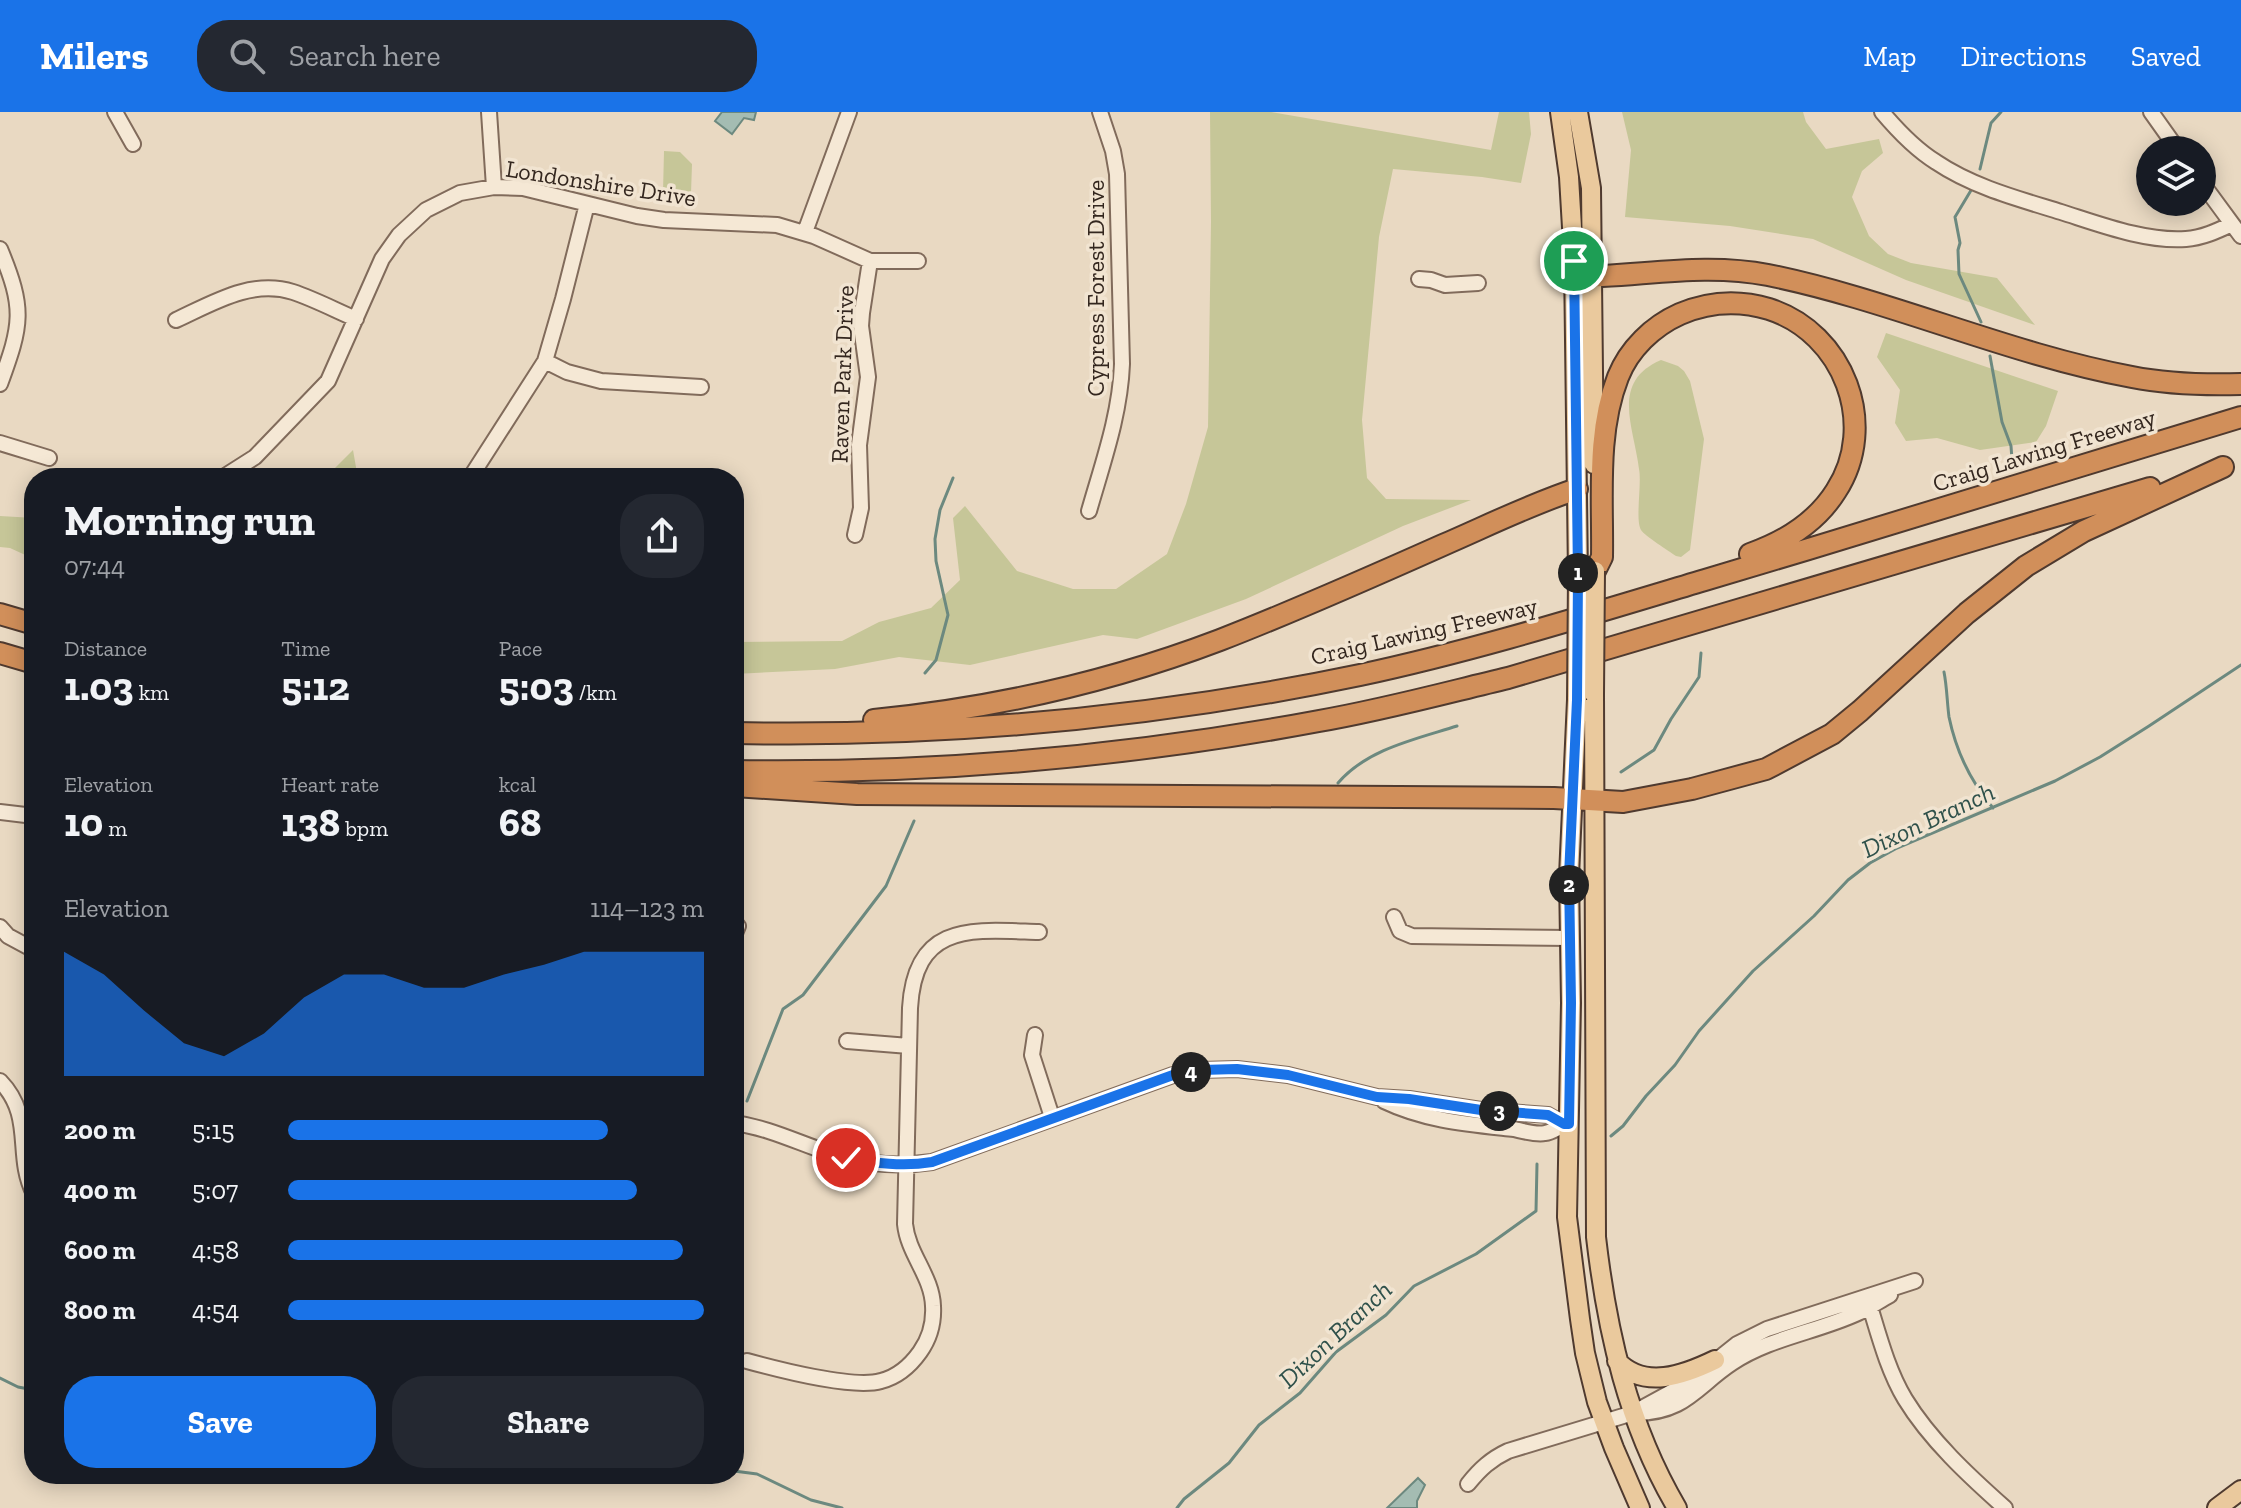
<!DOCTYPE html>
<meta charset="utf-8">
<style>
:root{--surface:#171b24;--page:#242831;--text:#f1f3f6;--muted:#9ea1a6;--accent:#1a73e8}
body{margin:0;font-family:"Zilla Slab",serif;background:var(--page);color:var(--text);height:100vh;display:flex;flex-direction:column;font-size:30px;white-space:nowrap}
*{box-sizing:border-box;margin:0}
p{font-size:26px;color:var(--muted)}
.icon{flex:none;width:44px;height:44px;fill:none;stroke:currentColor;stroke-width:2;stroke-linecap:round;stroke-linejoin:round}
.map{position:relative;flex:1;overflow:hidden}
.sheet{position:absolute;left:24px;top:356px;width:720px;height:1016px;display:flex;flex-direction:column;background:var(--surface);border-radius:32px;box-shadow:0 4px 20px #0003}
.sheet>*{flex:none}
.buttons{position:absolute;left:2136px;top:24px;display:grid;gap:16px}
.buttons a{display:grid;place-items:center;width:80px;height:80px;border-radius:50%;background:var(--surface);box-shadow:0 4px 20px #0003;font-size:40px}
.pin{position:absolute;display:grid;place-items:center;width:68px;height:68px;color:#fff;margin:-34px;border:4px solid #fff;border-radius:50%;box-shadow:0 2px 8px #0007}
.km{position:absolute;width:40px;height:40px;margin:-20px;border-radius:50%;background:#222;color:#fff;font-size:22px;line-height:40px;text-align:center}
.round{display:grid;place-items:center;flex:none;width:84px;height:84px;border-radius:32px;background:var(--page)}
.summary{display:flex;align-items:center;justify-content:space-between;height:136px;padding:0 40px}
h1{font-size:44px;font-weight:700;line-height:60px}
.stats{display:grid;grid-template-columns:repeat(3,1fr);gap:12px;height:136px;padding:8px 40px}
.stats div{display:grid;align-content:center}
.stats b{font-size:40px;font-weight:700}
.stats small{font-size:22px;font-weight:400}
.stats p{font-size:22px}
.chart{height:224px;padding:16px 40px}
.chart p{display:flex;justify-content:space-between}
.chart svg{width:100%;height:144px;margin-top:8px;fill:var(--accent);opacity:.7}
.action{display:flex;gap:16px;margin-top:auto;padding:16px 40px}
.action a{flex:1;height:92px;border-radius:32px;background:var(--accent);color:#fff;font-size:32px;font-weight:700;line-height:92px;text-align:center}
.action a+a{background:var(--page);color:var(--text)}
ul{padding:0 40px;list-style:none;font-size:26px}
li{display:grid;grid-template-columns:128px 96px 1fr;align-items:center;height:60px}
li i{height:20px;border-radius:10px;background:var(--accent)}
header{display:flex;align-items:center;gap:48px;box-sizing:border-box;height:112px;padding:0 40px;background:var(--accent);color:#fff}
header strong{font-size:38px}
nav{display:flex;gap:44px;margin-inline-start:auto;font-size:28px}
.search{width:560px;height:72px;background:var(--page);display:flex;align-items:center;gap:20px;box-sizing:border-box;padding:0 28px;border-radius:32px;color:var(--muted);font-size:30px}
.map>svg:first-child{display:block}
</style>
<header>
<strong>Milers</strong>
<div class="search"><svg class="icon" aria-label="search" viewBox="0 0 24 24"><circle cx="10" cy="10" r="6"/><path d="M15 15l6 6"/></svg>Search here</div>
<nav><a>Map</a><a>Directions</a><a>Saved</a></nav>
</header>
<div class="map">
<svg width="2241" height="1396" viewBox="0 0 2241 1396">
<rect width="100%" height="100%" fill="#e9d9c2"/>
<path fill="#c6c698" d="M1210,0H1271L1491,38L1499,0H1529L1531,22L1521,71L1482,65L1393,57L1379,125L1362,308L1367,366L1386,387L1471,388L1403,414L1246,487L1137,527L1103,523L970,553L899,545L835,557L734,562V530L842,529L879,510L931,496L960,468L953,406L965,394L1017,459L1073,477H1116L1167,442L1186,392L1208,315L1211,110Z
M1622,0H1803L1806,10L1826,37L1879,27L1883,41L1862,59L1852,85L1869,124L1888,142L1911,151L1997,166L2035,213L1906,168L1813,127L1730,114L1625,105L1631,38Z
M664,39L680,40L692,52L691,81L663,80Z
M1886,221L2058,279L2046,314L2036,330L1980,338L1937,326L1906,329L1895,311L1900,278L1877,245Z
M1661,248L1678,254L1684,259L1690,269L1704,327L1690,438L1681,445L1676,444C1669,439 1645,424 1641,418C1635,407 1642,372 1639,357C1634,315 1610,270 1661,248Z
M353,338L357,361L354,366H325Z
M0,404L34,406V447L10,436L0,435Z"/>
<path fill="#a4bcb2" stroke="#6c897f" stroke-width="2" d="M722,0H756L754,8L744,6L732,22L715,9Z
M1418,1366L1425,1373L1417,1389V1396H1387Z"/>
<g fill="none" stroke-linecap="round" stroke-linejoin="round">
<path stroke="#6c897f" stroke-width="3" d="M1980,57L1991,11L2001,0
M1973,75L1955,105L1960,131L1958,138L1959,162L1981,210
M1990,244L2002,310L2011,334L2012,348
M1944,560C1947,575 1947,590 1949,605C1956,639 1971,670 1993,696
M925,561L936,548L948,503L936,449L935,427L940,398L953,366
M1621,660L1654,638L1671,607L1699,565L1701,541
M1338,671C1367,637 1416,627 1457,614
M747,989L783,897L803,883L886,774L914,709
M1611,1024L1623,1014L1646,984L1675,953L1699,919L1753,859L1814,804L1848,768L1870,751L1897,736L2055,669L2100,645L2149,614L2241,553
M0,1266L18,1275L34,1278
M734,1359L757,1362L811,1388L842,1396
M1177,1396L1184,1387L1229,1351L1259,1313L1300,1281L1336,1240L1386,1203L1414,1174L1476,1142L1536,1099L1537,1052"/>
<g stroke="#816b5b" stroke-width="18">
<path id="minor" d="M115,0L133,32
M489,0L494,75
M1882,0C1898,19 1915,37 1936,50C1973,75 2019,87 2061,100C2099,112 2146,130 2186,127C2202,126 2217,119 2232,112
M2151,0L2178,38
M2202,71L2241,124
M805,120L849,0
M0,137C25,197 22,212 0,272
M1419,167L1431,168L1445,173L1478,171
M176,208C213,191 251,167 293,180C314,187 335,198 356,207
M545,249L567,260L601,269L701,275
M0,331L49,346
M222,366L255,345L328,269L382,147L399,123L426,98L460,81L494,75L523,76L637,104L664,108L777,113L814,124L870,149H918
M470,366L545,249L563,187L587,92
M1089,399C1103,350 1120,303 1122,252L1117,62L1113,39L1100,0
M855,423L861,396L859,333L868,265L861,214L862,201L870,149
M0,700L34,704
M1394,805L1400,819L1412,824L1569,826
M0,815L8,824L34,838
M734,824L738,814
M1035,923L1032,943L1052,1005
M847,929L909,934
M0,969C35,1005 14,1043 34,1082
M1384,989C1426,1009 1468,1012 1514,1017C1523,1019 1536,1023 1545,1021C1554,1020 1560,1013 1569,1012
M734,1011C773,1016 808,1036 846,1046C874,1053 904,1054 932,1050L1173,963L1201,958L1237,957L1288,963L1377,985L1409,987L1481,998L1548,1003L1564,1012
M1868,1188C1878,1220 1887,1257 1905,1287C1930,1328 1969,1364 2005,1396
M747,1249C776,1257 853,1277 881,1269C897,1265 910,1254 920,1240C930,1226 934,1211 933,1194C932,1164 908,1142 905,1112L910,896C915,809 973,818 1039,820
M1636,1301C1685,1301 1697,1274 1732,1251C1769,1226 1817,1220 1858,1201C1869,1196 1879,1189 1890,1183
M1468,1372C1480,1357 1491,1347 1508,1339L1633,1301L1688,1271L1737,1232L1767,1217L1915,1169"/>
</g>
<g stroke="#4f3a2f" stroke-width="22">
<path id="major" d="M1560,0L1569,65L1574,149L1578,464
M1578,0L1591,76L1594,352
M1594,582L1596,1125C1607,1220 1628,1313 1677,1396
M1577,588L1569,764L1571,891L1567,1105L1580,1207L1585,1241L1597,1290L1614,1336L1640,1396
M1617,1249C1644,1278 1684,1263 1715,1248
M2217,1396L2241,1378"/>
</g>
<g stroke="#4f3a2f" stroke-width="24">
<path id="highway" d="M1573,165C1640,165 1701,150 1768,163C1891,188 2008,242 2132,265C2167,272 2205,273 2241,272
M1595,459L1602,445C1603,386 1596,321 1618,265C1629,237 1653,214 1680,202C1708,190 1739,188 1769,197C1844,221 1879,313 1836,379C1816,411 1784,430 1750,442
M0,502L34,512
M0,541L34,551
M874,608C995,596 1107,571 1220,528C1295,499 1369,466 1443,433C1487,414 1531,392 1577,377
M734,621C944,625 1154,606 1360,563C1477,538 1591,502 1705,468C1884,415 2062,359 2241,305
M734,659C931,662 1126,645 1319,609C1383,598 1445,581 1508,566L2150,376
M734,674L857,682L1554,686L1623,690L1692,677L1766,657L1832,622L1860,599L1967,501L2026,454L2084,419L2223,355"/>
</g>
<use href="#minor" stroke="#f5e8d5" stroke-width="14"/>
<use href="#major" stroke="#eac99d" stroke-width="18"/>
<use href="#highway" stroke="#d18f5a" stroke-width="20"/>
<g stroke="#4f3a2f" stroke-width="22" stroke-linecap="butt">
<path id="major-bridge" d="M1594,582L1595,459
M1577,588L1578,464"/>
</g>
<use href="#major-bridge" stroke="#eac99d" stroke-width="18"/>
</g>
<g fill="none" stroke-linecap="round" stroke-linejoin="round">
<g stroke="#fff" stroke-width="16">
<path id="route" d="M846,1046C875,1051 903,1055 932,1050L1173,963L1201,958L1237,957L1288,963L1377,985L1409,987L1481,998L1548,1003L1564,1012H1569L1571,891L1569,764L1577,588L1578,464L1574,149"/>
</g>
<use href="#route" stroke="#1a73e8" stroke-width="10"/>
</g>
<g text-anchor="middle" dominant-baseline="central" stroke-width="7" stroke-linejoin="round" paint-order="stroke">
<g font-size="24" fill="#33261e" stroke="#f1e4d1">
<text transform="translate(601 71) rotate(9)">Londonshire Drive</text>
<text transform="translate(1095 176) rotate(-90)">Cypress Forest Drive</text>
<text transform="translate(842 262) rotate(-88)">Raven Park Drive</text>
<text transform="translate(2044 338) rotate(-17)">Craig Lawing Freeway</text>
<text transform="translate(1424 519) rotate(-13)">Craig Lawing Freeway</text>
</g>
<g font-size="26" font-style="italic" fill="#2f514b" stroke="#f1e4d1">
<text transform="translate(1928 708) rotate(-25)">Dixon Branch</text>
<text transform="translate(1335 1222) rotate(-43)">Dixon Branch</text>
</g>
</g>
</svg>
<div class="buttons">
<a><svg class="icon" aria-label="layers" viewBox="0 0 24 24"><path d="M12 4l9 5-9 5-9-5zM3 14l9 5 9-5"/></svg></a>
</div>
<div class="pin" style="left:1574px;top:149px;background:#1e9e55"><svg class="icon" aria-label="arrive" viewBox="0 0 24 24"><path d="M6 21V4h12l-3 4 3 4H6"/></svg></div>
<div class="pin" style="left:846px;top:1046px;background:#d93025"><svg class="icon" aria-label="check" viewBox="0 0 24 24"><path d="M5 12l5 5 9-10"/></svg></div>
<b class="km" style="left:1578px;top:461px">1</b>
<b class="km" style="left:1569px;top:773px">2</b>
<b class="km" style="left:1499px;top:999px">3</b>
<b class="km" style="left:1191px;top:960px">4</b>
<section class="sheet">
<div class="summary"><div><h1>Morning run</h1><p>07:44</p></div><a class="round"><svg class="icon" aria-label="share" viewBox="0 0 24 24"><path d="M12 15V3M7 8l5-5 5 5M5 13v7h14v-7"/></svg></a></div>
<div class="stats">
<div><p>Distance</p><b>1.03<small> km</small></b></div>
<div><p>Time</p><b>5:12</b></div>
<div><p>Pace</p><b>5:03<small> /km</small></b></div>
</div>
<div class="stats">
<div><p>Elevation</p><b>10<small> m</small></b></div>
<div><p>Heart rate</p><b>138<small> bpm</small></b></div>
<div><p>kcal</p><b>68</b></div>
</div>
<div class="chart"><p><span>Elevation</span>114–123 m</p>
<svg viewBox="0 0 160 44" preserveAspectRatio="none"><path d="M0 44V6L10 13L20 24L30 34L40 38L50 31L60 20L70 13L80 13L90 17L100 17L110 13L120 10L130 6L140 6L150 6L160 6V44z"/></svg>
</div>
<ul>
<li><b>200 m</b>5:15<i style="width:77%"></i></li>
<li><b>400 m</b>5:07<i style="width:84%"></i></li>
<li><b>600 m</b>4:58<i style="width:95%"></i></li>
<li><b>800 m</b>4:54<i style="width:100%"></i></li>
</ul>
<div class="action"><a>Save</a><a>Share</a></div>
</section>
</div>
